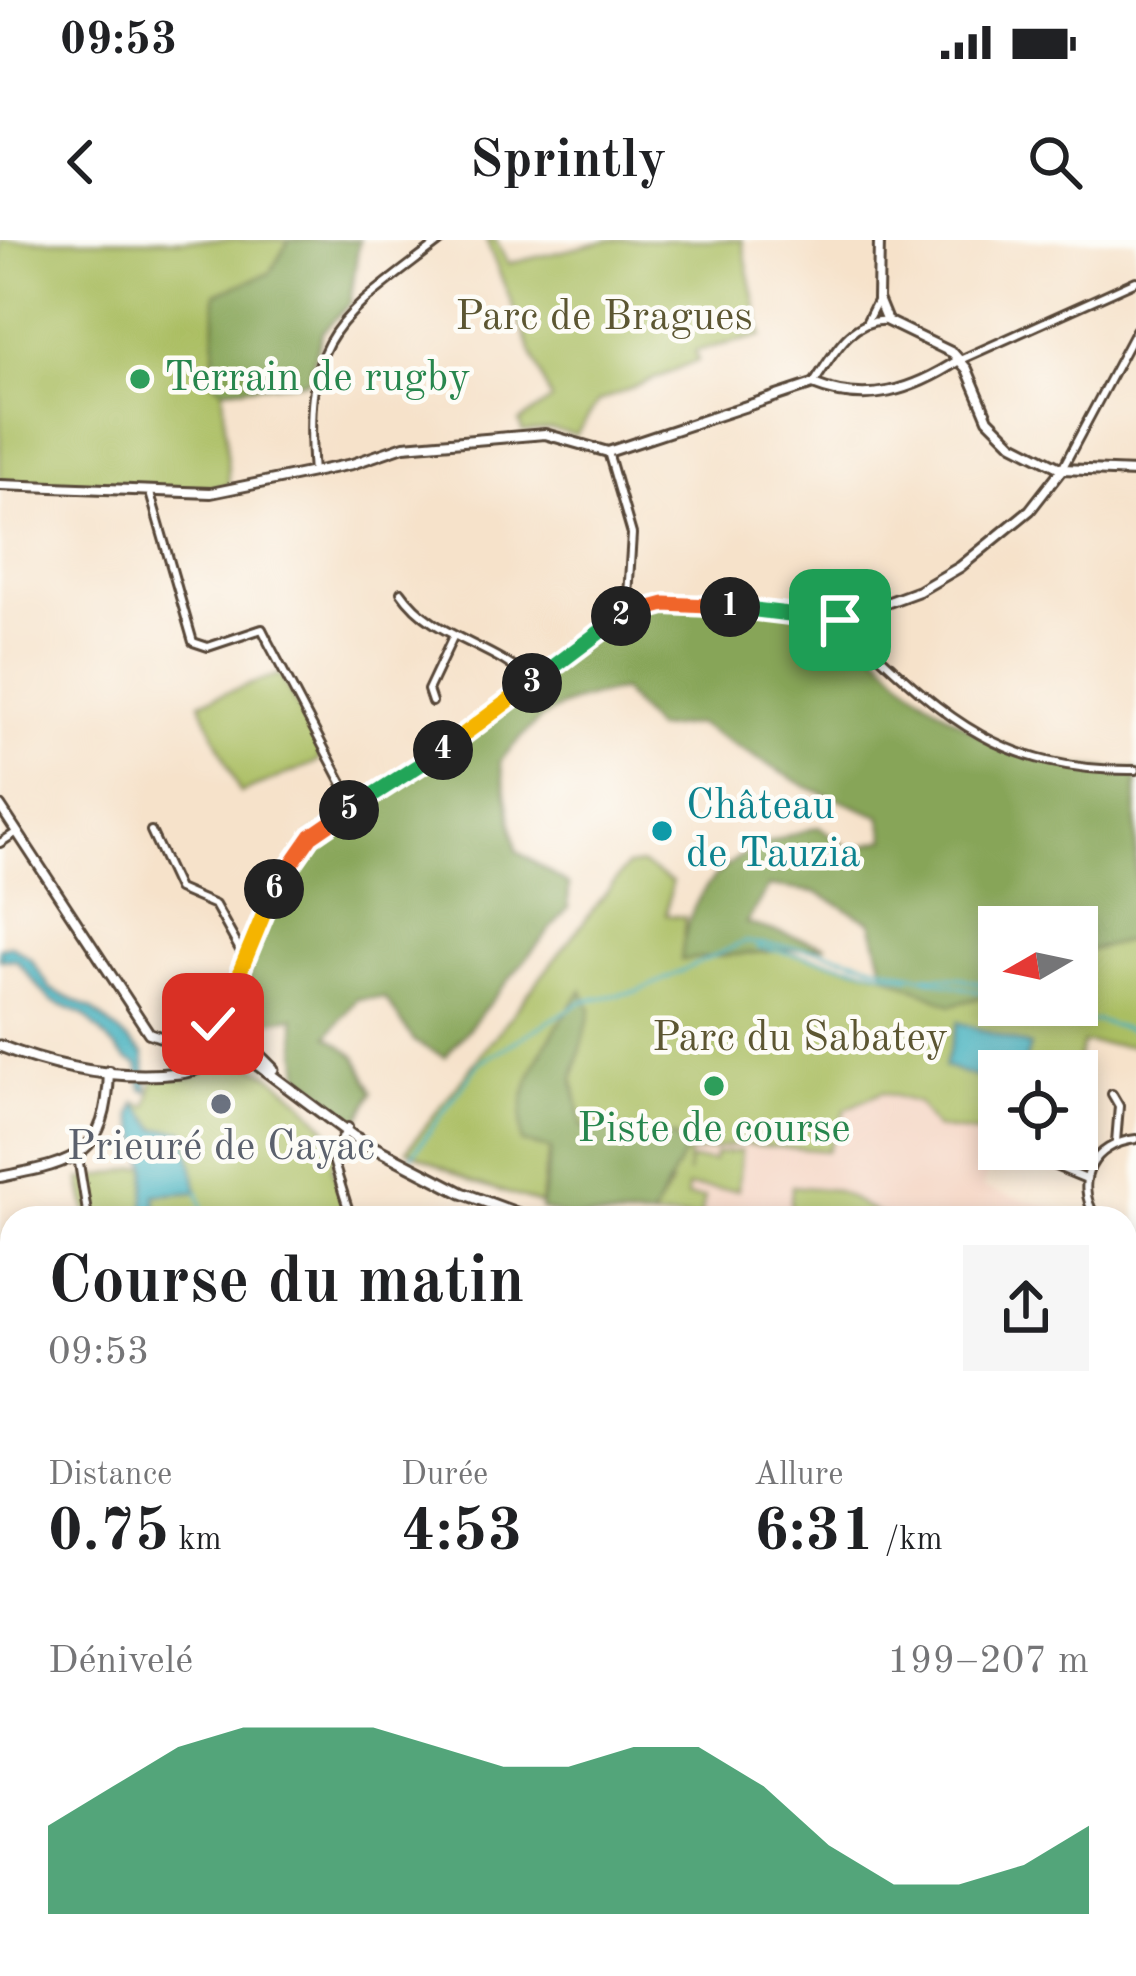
<!DOCTYPE html>
<html lang="fr">
<meta charset="utf-8">
<style>
:root{--surface:#fff;--page:#f6f6f6;--text:#202124;--muted:#757577;--accent:#0b8043}
body{margin:0;font-family:"Old Standard TT",serif;background:var(--page);color:var(--text);height:100vh;display:flex;flex-direction:column;font-size:45px;white-space:nowrap}
*{box-sizing:border-box;margin:0}
p{font-size:39px;color:var(--muted)}
.icon{flex:none;width:66px;height:66px;fill:none;stroke:currentColor;stroke-width:2;stroke-linecap:round;stroke-linejoin:round}
.map{position:relative;flex:1;overflow:hidden}
.drawer{position:absolute;left:0px;top:966px;width:1137px;height:771px;display:flex;flex-direction:column;background:var(--surface);border-radius:36px 36px 0 0;box-shadow:0 6px 18px #0003}
.drawer>*{flex:none}
.needle{width:78px;rotate:261deg}
.fabs{position:absolute;left:978px;top:666px;display:grid;gap:24px}
.fabs a{display:grid;place-items:center;width:120px;height:120px;border-radius:0px;background:var(--surface);box-shadow:0 6px 18px #0003;font-size:60px}
.pin{position:absolute;display:grid;place-items:center;width:102px;height:102px;color:#fff;margin:-51px;border-radius:24px;box-shadow:0 6px 18px #0006}
.km{position:absolute;width:60px;height:60px;margin:-30px;border-radius:50%;background:#222;color:#fff;font-size:33px;line-height:60px;text-align:center}
.round{display:grid;place-items:center;flex:none;width:126px;height:126px;border-radius:0px;background:var(--page)}
.headline{display:flex;align-items:center;justify-content:space-between;height:204px;padding:0 48px}
h1{font-size:66px;font-weight:600;line-height:90px}
.figures{display:grid;grid-template-columns:repeat(3,1fr);gap:18px;height:204px;padding:12px 48px}
.figures div{display:grid;align-content:center}
.figures b{font-size:60px;font-weight:600}
.figures small{font-size:33px;font-weight:400}
.figures p{font-size:33px}
.chart{height:336px;padding:24px 48px}
.chart p{display:flex;justify-content:space-between}
.chart svg{width:100%;height:216px;margin-top:12px;fill:var(--accent);opacity:.7}
.status{display:flex;justify-content:space-between;align-items:center;height:84px;padding:0 60px;background:var(--surface);direction:ltr}
.status svg{height:33px;fill:currentColor}
header{display:flex;justify-content:space-between;align-items:center;height:156px;padding:0 48px;background:var(--surface);font-size:54px;font-weight:600}
.map>svg:first-child{display:block}
</style>
<div class="status"><b>09:53</b><svg viewBox="0 0 49 12"><path d="M0 12V9h3v3zM5 12V6h3v6zM10 12V3h3v9zM15 12V0h3v12zM26 1h20v11H26zM47 4h2v5h-2z"/></svg></div>
<header><svg class="icon" aria-label="back" viewBox="0 0 24 24"><path d="M15 5l-7 7 7 7"/></svg>Sprintly<svg class="icon" aria-label="search" viewBox="0 0 24 24"><circle cx="10" cy="10" r="6"/><path d="M15 15l6 6"/></svg></header>
<div class="map">
<svg width="1136" height="1736" viewBox="0 0 1136 1736">
<rect width="100%" height="100%" fill="#fdfcf7"/>
<filter id="ink" filterUnits="userSpaceOnUse"><feTurbulence type="fractalNoise" baseFrequency=".00833" numOctaves="2"/><feDisplacementMap in="SourceGraphic" scale="24" xChannelSelector="R" yChannelSelector="G"/><feConvolveMatrix kernelMatrix="1 2 1 2 8 2 1 2 1" color-interpolation-filters="sRGB"/></filter>
<filter id="wash" filterUnits="userSpaceOnUse"><feTurbulence type="fractalNoise" baseFrequency=".004" numOctaves="4" result="noise"/><feDisplacementMap in="SourceGraphic" scale="48" xChannelSelector="R" yChannelSelector="G"/><feGaussianBlur stdDeviation="2.7" result="paint"/><feColorMatrix in="noise" values="0 0 0 0 0 0 0 0 0 0 0 0 0 0 0 0 0 1.4 0 .05"/><feComposite in="paint" operator="in"/></filter>
<g filter="url(#wash)">
<rect width="100%" height="100%" fill="#f6e2ca"/>
<path fill="#f4d3c1" d="M882,852L918,863L935,888L996,895L983,948L1086,978H700L686,957L687,914L742,904L827,911L846,869Z"/>
<path fill="#aabe62" stroke="#727440" stroke-width="3" fill-rule="evenodd" d="M0,0H359L350,63L322,92L308,141L223,149L229,246L182,251L0,241Z
M486,0H496L508,24L609,0H742L762,96L695,111L698,121L598,162L576,195L550,189L523,192L519,182L551,160Z
M280,434L321,511L318,522L240,553L200,462Z
M992,504C1039,526 1084,531 1136,530V806L1083,803L1074,831H999L996,895L935,888L918,863L882,852L846,869L827,911L742,904L688,914V934L689,920L714,921L715,914L741,911L738,950L687,947V957L705,958L700,977L707,978H651L671,944L627,890L582,888L573,839L591,769L544,933L541,964L473,942L407,910L627,626L641,624L672,642L666,675L685,677L682,719L766,708L885,733L902,708ZM999,687H1077V765H999Z
M229,819C270,825 314,869 337,903L332,929L351,978H88L80,940L147,926L132,876L136,863L148,866L154,837L190,838Z
M792,946L835,950L886,978H790Z
M12,1053V1249L0,1250V1055Z
M238,1725H385L395,1736H222Z"/>
<path fill="#87a558" stroke="#61683b" stroke-width="3" d="M289,0H359L350,63L322,92L308,141L223,149L214,142L215,54L270,33Z
M652,365C691,366 815,364 844,383C868,400 888,427 910,446C979,504 1047,531 1136,530V699L1077,713V687H999V753L951,765L885,734L871,682L815,652L769,646L746,683L827,706L681,720C688,634 742,606 819,587L850,609L886,599L880,576L807,547L697,484L655,489L621,450C554,464 545,469 500,521L517,611L569,645L568,668L445,817L415,802L385,758L357,759L328,796L356,816L373,852L358,882L300,834L294,777L267,781L247,751L250,730L245,719L259,676L311,596L405,538L618,378Z
M582,750L591,769L573,839L582,887L676,897L684,913L651,978H570L541,969L551,909L522,903C514,842 549,799 582,750Z"/>
<path fill="#42b0be" stroke="#3e6d6e" stroke-width="3" d="M11,705L31,719L51,749L92,769L144,814L148,851L142,849L138,825L127,820L84,775L51,761L16,720L0,719V708Z
M958,782L1030,806L1022,831H999V844L944,827Z
M136,863L157,889L185,891L198,952L155,955L158,978H143L147,928L132,876Z"/>
<g fill="none" stroke-linecap="round" stroke-linejoin="round">
<path stroke="#42b0be" stroke-width="3" d="M757,707L909,737
M924,736L961,738L999,748
M1027,765L1052,785L1098,781L1136,792
M411,917L479,823L583,761L639,751L744,702L818,710L999,757
M198,952L205,978
M0,1218L4,1246"/>
</g>
</g>
<g filter="url(#ink)">
<g fill="none" stroke-linecap="round" stroke-linejoin="round">
<g stroke="#574638" stroke-width="12">
<path id="minor" d="M867,81L878,59
M960,120L1136,41
M813,144C832,117 850,78 887,81
M608,212L632,294L627,372
M1062,229L1136,90
M313,233C302,91 339,80 442,0
M150,253L193,402L208,407L262,389L267,399
M401,352C433,399 493,403 533,443
M841,380C939,471 994,532 1136,530
M268,402L355,567
M432,462L428,450L454,395
M151,591L178,649L215,665L245,719
M0,603L17,592
M1112,854L1119,866L1116,902
M348,887L332,917L351,978
M78,917L88,978
M1038,919L1084,938
M1096,978C1073,940 1093,904 1136,899
M1125,1008L1136,1015
M0,1391L12,1389
M0,1553L12,1548
M405,1725L414,1736
M936,1725L938,1736
M27,1736L37,1731"/>
</g>
<g stroke="#574638" stroke-width="14">
<path id="tertiary" d="M879,0L878,59L887,81L953,113L967,129L988,179L1013,204L1062,229L1136,232
M0,245L211,253L352,224L404,206L545,194L608,212L813,144C867,166 913,150 959,120
M0,566L149,793L169,800L199,781L224,790
M238,783L240,734L259,676L311,596L405,538L618,378L665,364L751,368L840,380L919,351L960,327L1030,270L1062,229
M0,937C75,922 107,917 109,831
M1125,1692L1136,1679
M1095,1736L1100,1725"/>
</g>
<g stroke="#574638" stroke-width="15">
<path id="primary" d="M0,806C56,828 119,840 180,833C203,830 219,816 243,814L354,897L462,953
M251,807L273,829
M213,819L224,790L234,784L249,789L251,807
M462,953L530,978
M1125,1201L1136,1205
M1125,1208L1136,1213"/>
</g>
<use href="#minor" stroke="#fff" stroke-width="6"/>
<use href="#tertiary" stroke="#fff" stroke-width="8"/>
<use href="#primary" stroke="#fff" stroke-width="9"/>
</g>
</g>
<g fill="none" stroke-linecap="round" stroke-linejoin="round" filter="url(#ink)">
<g stroke="#fff" stroke-width="24">
<path id="split-1" d="M730,367L840,380"/>
</g>
<g stroke="#fff" stroke-width="24">
<path id="split-2" d="M621,376L665,364L730,367"/>
</g>
<g stroke="#fff" stroke-width="24">
<path id="split-3" d="M532,443L621,376"/>
</g>
<g stroke="#fff" stroke-width="24">
<path id="split-4" d="M443,510L532,443"/>
</g>
<g stroke="#fff" stroke-width="24">
<path id="split-5" d="M349,570L443,510"/>
</g>
<g stroke="#fff" stroke-width="24">
<path id="split-6" d="M274,649L311,596L349,570"/>
</g>
<g stroke="#fff" stroke-width="24">
<path id="split-7" d="M240,753L241,729L274,649"/>
</g>
<g stroke="#fff" stroke-width="24">
<path id="split-8" d="M213,784L224,790L238,784L240,753"/>
</g>
<use href="#split-1" stroke="#22a559" stroke-width="15"/>
<use href="#split-2" stroke="#f0652b" stroke-width="15"/>
<use href="#split-3" stroke="#22a559" stroke-width="15"/>
<use href="#split-4" stroke="#f5b400" stroke-width="15"/>
<use href="#split-5" stroke="#22a559" stroke-width="15"/>
<use href="#split-6" stroke="#f0652b" stroke-width="15"/>
<use href="#split-7" stroke="#f5b400" stroke-width="15"/>
<use href="#split-8" stroke="#f5b400" stroke-width="15"/>
</g>
<g fill="#2e9e5b" stroke="#fdfcf7" stroke-width="4.5">
<circle cx="140" cy="139" r="12"/>
<circle cx="714" cy="846" r="12"/>
</g>
<circle fill="#0f9aa8" stroke="#fdfcf7" stroke-width="4.5" cx="662" cy="591" r="12"/>
<circle fill="#6b7280" stroke="#fdfcf7" stroke-width="4.5" cx="221" cy="864" r="12"/>
<g text-anchor="middle" dominant-baseline="central" stroke-width="9" stroke-linejoin="round" paint-order="stroke">
<g font-size="42" fill="#5c5632" stroke="#fdfcf7">
<text x="604" y="78">Parc de Bragues</text>
<text x="800" y="799">Parc du Sabatey</text>
</g>
<g font-size="42" fill="#27864d" stroke="#fdfcf7" text-anchor="start">
<text x="164" y="139">Terrain de rugby</text>
<text x="714" y="890" text-anchor="middle">Piste de course</text>
</g>
<g font-size="42" fill="#0d838f" stroke="#fdfcf7" text-anchor="start">
<text x="686" y="567">Château<tspan x="686" dy="48">de Tauzia</tspan></text>
</g>
<g font-size="42" fill="#5b616d" stroke="#fdfcf7">
<text x="221" y="908">Prieuré de Cayac</text>
</g>
</g>
</svg>
<div class="fabs">
<a><svg class="needle" viewBox="-14 -14 28 28"><path d="M0-13l5 13h-10z" fill="#e53935"/><path d="M0 13l5-13h-10z" fill="#757577"/></svg></a>
<a><svg class="icon" aria-label="locate" viewBox="0 0 24 24"><circle cx="12" cy="12" r="6"/><path d="M12 2v4M12 18v4M2 12h4M18 12h4"/></svg></a>
</div>
<div class="pin" style="left:840px;top:380px;background:#1e9e55"><svg class="icon" aria-label="arrive" viewBox="0 0 24 24"><path d="M6 21V4h12l-3 4 3 4H6"/></svg></div>
<div class="pin" style="left:213px;top:784px;background:#d93025"><svg class="icon" aria-label="check" viewBox="0 0 24 24"><path d="M5 12l5 5 9-10"/></svg></div>
<b class="km" style="left:730px;top:367px">1</b>
<b class="km" style="left:621px;top:376px">2</b>
<b class="km" style="left:532px;top:443px">3</b>
<b class="km" style="left:443px;top:510px">4</b>
<b class="km" style="left:349px;top:570px">5</b>
<b class="km" style="left:274px;top:649px">6</b>
<section class="drawer">
<div class="headline"><div><h1>Course du matin</h1><p>09:53</p></div><a class="round"><svg class="icon" aria-label="share" viewBox="0 0 24 24"><path d="M12 15V3M7 8l5-5 5 5M5 13v7h14v-7"/></svg></a></div>
<div class="figures">
<div><p>Distance</p><b>0.75<small> km</small></b></div>
<div><p>Durée</p><b>4:53</b></div>
<div><p>Allure</p><b>6:31<small> /km</small></b></div>
</div>
<div class="chart"><p><span>Dénivelé</span>199–207 m</p>
<svg viewBox="0 0 160 44" preserveAspectRatio="none"><path d="M0 44V26L10 18L20 10L30 6L40 6L50 6L60 10L70 14L80 14L90 10L100 10L110 18L120 30L130 38L140 38L150 34L160 26V44z"/></svg>
</div>
</section>
</div>
